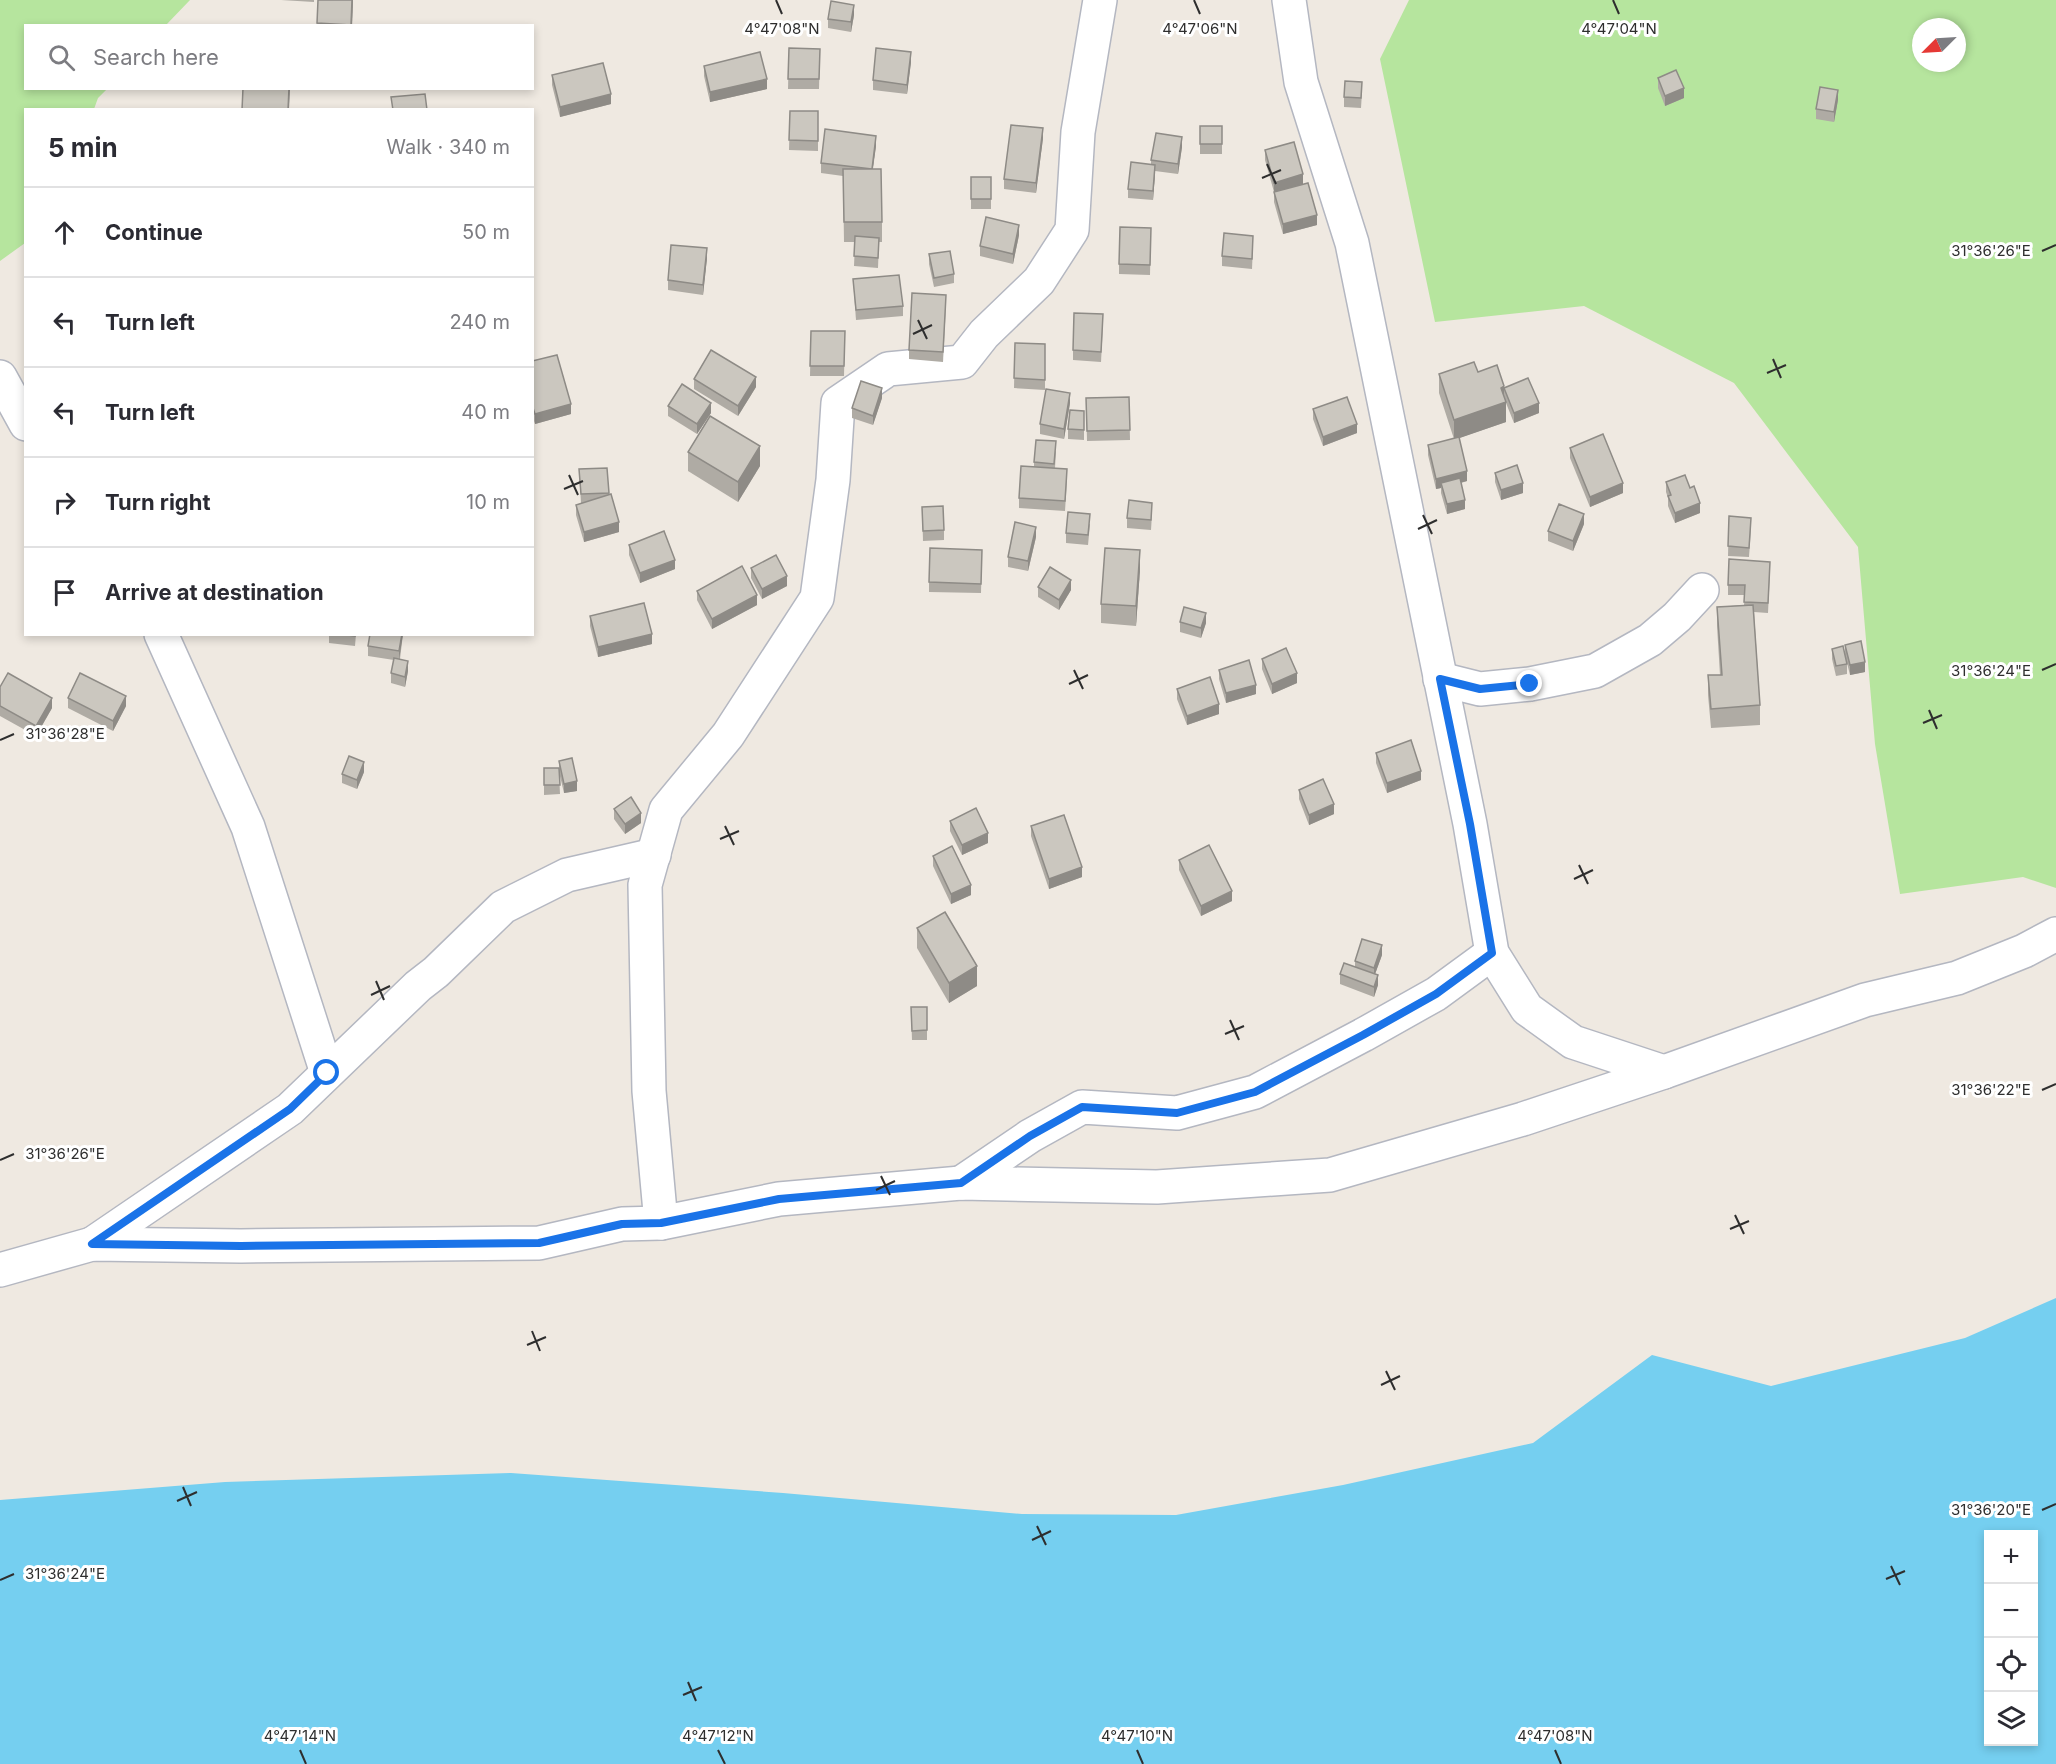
<!DOCTYPE html>
<meta charset="utf-8">
<style>
:root{--surface:#fff;--page:#f7f7f7;--text:#2b2b33;--muted:#7c7c81;--line:#e1e1e2}
body{margin:0;font-family:Inter,sans-serif;background:var(--page);color:var(--text)}
.controls{position:absolute;right:18px;bottom:18px;display:grid;overflow:hidden;border-radius:0px;box-shadow:0 3px 9px #0003}
.controls button{width:54px;height:54px;display:grid;place-items:center;padding:0;border:0;border-bottom:2px solid var(--line);background:var(--surface);color:var(--text);font:30px sans-serif}
.compass{position:absolute;left:1912px;top:18px;width:54px;height:54px;border-radius:50%;background:var(--surface);box-shadow:0 3px 9px #0003;rotate:246deg}
.stop{position:absolute;width:18px;height:18px;margin:-14px;border:4px solid #1a73e8;border-radius:50%;background:#fff}
.stop.end{background:#1a73e8;border-color:#fff;box-shadow:0 2px 6px #0008}
.list{margin:0;padding:0;list-style:none}
h2{display:flex;justify-content:space-between;align-items:center;height:78px;margin:0;padding:0 24px;font-size:26px}
h2 small{font-size:20px;font-weight:400;color:var(--muted)}
.list li{display:grid;grid-template-columns:39px 1fr auto;gap:18px;align-items:center;box-sizing:border-box;height:90px;padding:0 24px;border-top:2px solid var(--line)}
.list b{display:block;font-size:22px;white-space:nowrap}
.list em{font-size:20px;font-style:normal;color:var(--muted)}
.icon{flex:none;width:33px;height:33px;fill:none;stroke:currentColor;stroke-width:2;stroke-linecap:round;stroke-linejoin:round}
.map{position:relative;flex:none;width:2056px;height:1764px;overflow:hidden}
.search{position:absolute;background:var(--surface);box-shadow:0 3px 9px #0003;left:24px;top:24px;width:510px;height:66px;display:flex;align-items:center;gap:15px;box-sizing:border-box;padding:0 21px;border-radius:0px;color:var(--muted);font-size:22px}
.panel{position:absolute;background:var(--surface);box-shadow:0 3px 9px #0003;left:24px;top:108px;width:510px;height:528px;border-radius:0px}
.map>svg:first-child{display:block}
</style>
<div class="map">
<svg width="2056" height="1764" viewBox="0 0 2056 1764">
<rect width="100%" height="100%" fill="#efe9e1"/>
<g fill="#b6e59e" fill-rule="evenodd">
<path d="M0 0H190L166 25 26 26V88L107 89 98 98 94 109 26 110 25 243 0 261Z"/>
<path d="M1409 0H2056V888L2023 877 1900 894 1875 744 1858 547 1734 383 1584 306 1435 322 1380 59ZM1921 27H1957V63H1921Z"/>
</g>
<path fill="#75cff0" fill-rule="evenodd" d="M2056 1298V1764H0V1500L225 1482 511 1473 783 1493 1022 1514 1176 1515 1343 1485 1533 1443 1652 1355 1771 1386 1965 1338ZM1988 1534H2034V1742H1988Z"/>
<g fill="none" stroke-linecap="round" stroke-linejoin="round">
<g stroke="#b4b7c1" stroke-width="36">
<g id="minor">
<path d="M1289 0 1301 82 1352 243 1470 824 1492 953 1527 1009 1573 1042 1664 1072"/>
<path d="M0 377 26 424"/>
<path d="M161 634 248 827 327 1073"/>
<path d="M1440 679 1480 689 1530 684 1595 671 1650 640 1677 617 1702 590"/>
<path d="M961 1183 1030 1136 1082 1107 1177 1113 1255 1092 1363 1035 1436 994 1492 953"/>
<path d="M661 1223 649 1091 645 885 666 810 728 735 817 598 833 480 838 403 888 369 962 362 984 334 1039 281 1072 230 1078 132 1100 0"/>
<path d="M92 1244 290 1109 418 986 436 972 503 907 567 875 654 855"/>
<path d="M0 1270 92 1244 241 1246 539 1243 622 1224 661 1223 779 1199 961 1183 1157 1187 1330 1175 1523 1119 1664 1072 1865 1000 1957 978 2024 951 2056 934"/>
</g>
</g>
<use href="#minor" stroke="#fff" stroke-width="33"/>
</g>
<g fill="#afaba4">
<path d="M281 0H314V2Z"/>
<path d="M318 0H353L352 26H317Z"/>
<path d="M854 15 851 32 828 28V19Z"/>
<path d="M789 48 820 49 819 89H788Z"/>
<path d="M911 62 907 94 873 90V80Z"/>
<path d="M704 66 767 89 710 102 704 76Z"/>
<path d="M552 75 611 104 560 117 552 85Z"/>
<path d="M1658 78 1684 98 1665 106 1658 88Z"/>
<path d="M1362 92 1361 108 1344 107V97Z"/>
<path d="M1838 100 1834 122 1816 119V109Z"/>
<path d="M790 111H818V151L789 150Z"/>
<rect x="1200" y="126" width="22" height="28"/>
<path d="M1043 138 1036 193 1004 189V179Z"/>
<path d="M876 146 873 169 882 222V242H879L878 268 854 266 855 242H844L843 176 821 173V163Z"/>
<path d="M1182 147 1178 174 1155 171 1153 200 1128 198V189L1151 164V160Z"/>
<path d="M1265 150 1303 184 1279 191 1317 225 1283 234 1274 202V192L1265 160Z"/>
<rect x="971" y="177" width="20" height="32"/>
<path d="M1151 228 1150 275 1119 274V264Z"/>
<path d="M1019 235 1013 264 980 256V246Z"/>
<path d="M1253 246 1252 269 1222 266V256Z"/>
<path d="M929 254 954 274V283L934 287 929 264Z"/>
<path d="M707 258 703 295 668 290V280Z"/>
<path d="M853 279 903 306V316L856 320Z"/>
<path d="M946 305 943 362 909 359V350Z"/>
<path d="M1103 324 1101 362 1073 360V350Z"/>
<path d="M811 331H845L844 376H810Z"/>
<path d="M1015 343 1045 344V390L1014 388Z"/>
<path d="M532 361 571 414 535 424 532 415Z"/>
<path d="M1478 372 1504 388 1539 413 1514 423 1506 403V422L1459 438 1467 481 1461 483 1465 509 1447 514 1441 493V488L1436 489 1428 455V445L1454 439 1439 393V374Z"/>
<path d="M694 379 756 387 738 416 694 389Z"/>
<path d="M1129 397 1130 440 1087 441 1086 398Z"/>
<path d="M882 398 873 425 852 418V408Z"/>
<path d="M1070 403 1064 439 1040 434V424Z"/>
<path d="M668 406 711 413 697 434 668 416Z"/>
<path d="M1313 409 1357 433 1323 446 1313 419Z"/>
<path d="M1084 411V440L1068 439V429Z"/>
<path d="M1570 448 1623 493 1590 507 1570 458Z"/>
<path d="M1056 451 1055 468 1067 479 1065 511 1019 508V498L1034 467V462Z"/>
<path d="M688 452 760 466 738 502 688 471Z"/>
<path d="M607 468 609 495 619 532 584 542 576 515V505L581 503 579 469Z"/>
<path d="M1495 473 1523 493 1501 500 1495 482Z"/>
<path d="M1666 482 1700 513 1675 523 1668 506V498L1666 492Z"/>
<path d="M922 507 944 530V540L923 541Z"/>
<path d="M1152 513 1151 530 1127 528V518Z"/>
<path d="M1729 516 1751 528 1749 557 1728 556Z"/>
<path d="M1090 524 1088 545 1066 543V533Z"/>
<path d="M1584 524 1573 551 1548 541V531Z"/>
<path d="M1036 537 1028 571 1008 567V557Z"/>
<path d="M629 545 675 569 640 583 629 555Z"/>
<path d="M982 550 981 593 929 592V582Z"/>
<path d="M751 568 787 586 762 599 751 578Z"/>
<path d="M1140 570 1136 626 1101 623V604Z"/>
<path d="M1770 571 1768 613 1754 612 1760 705V725L1711 728 1708 695V675H1720L1717 626V607L1744 605 1745 595H1728V585Z"/>
<path d="M1038 587 1071 590 1059 610 1038 597Z"/>
<path d="M697 591 757 605 712 629 697 600Z"/>
<path d="M590 616 652 644 598 657 590 626Z"/>
<path d="M1180 622 1206 623 1201 638 1180 632Z"/>
<path d="M329 634H356L355 646 329 643Z"/>
<path d="M403 634 400 659 408 671 405 687 391 683V673L394 660 368 656V646Z"/>
<path d="M1845 645 1865 672 1850 675 1845 655Z"/>
<path d="M1832 649 1847 664V674L1836 676 1832 659Z"/>
<path d="M1262 659 1297 683 1272 694 1262 669Z"/>
<path d="M1219 670 1256 694 1226 703 1219 679Z"/>
<path d="M0 687 52 708 36 736 0 716Z"/>
<path d="M1177 689 1219 714 1187 725 1177 699Z"/>
<path d="M68 698 126 706 113 731 68 708Z"/>
<path d="M1376 753 1421 780 1387 793 1376 763Z"/>
<path d="M559 761 577 791 564 793 559 772 560 794 544 795V768H559Z"/>
<path d="M364 772 357 789 342 783V774Z"/>
<path d="M1299 790 1334 814 1309 825 1299 799Z"/>
<path d="M614 809 641 823 625 834 614 819Z"/>
<path d="M950 821 988 843 962 855 950 831Z"/>
<path d="M1031 826 1082 877 1049 889 1031 836Z"/>
<path d="M933 856 971 895 951 904 933 866Z"/>
<path d="M1179 860 1232 901 1201 916 1179 870Z"/>
<path d="M917 928 977 986 949 1003 917 948Z"/>
<path d="M1382 955 1375 974 1378 985 1374 997 1340 984V974L1355 967V961Z"/>
<path d="M911 1007H927V1040H912Z"/>
</g>
<g fill="#8e8b86">
<path d="M352 0H353L352 26H351Z"/>
<path d="M854 5V15L851 32V22Z"/>
<path d="M911 52V62L907 94V85Z"/>
<path d="M767 79V89L710 102V92Z"/>
<path d="M289 88H290L289 110H288Z"/>
<path d="M1684 88V98L1665 106V96Z"/>
<path d="M1838 90V100L1834 122V112Z"/>
<path d="M611 94V104L560 117V107Z"/>
<path d="M1043 128V138L1036 193V183Z"/>
<path d="M876 136V146L871 180V170Z"/>
<path d="M1182 137V147L1178 174V164Z"/>
<path d="M1155 165V174L1153 200V191Z"/>
<path d="M1303 174V184L1274 192V183Z"/>
<path d="M1317 215V225L1283 234V224Z"/>
<path d="M1019 225V235L1013 264V254Z"/>
<path d="M707 248V258L703 295V285Z"/>
<path d="M756 377V387L738 416V406Z"/>
<path d="M1504 386V403L1506 402V422L1454 440V420Z"/>
<path d="M882 388V398L873 425V416Z"/>
<path d="M1070 393V403L1064 439V429Z"/>
<path d="M711 403V413L697 434V424Z"/>
<path d="M1539 403V413L1514 423V413Z"/>
<path d="M571 404V414L535 424V414Z"/>
<path d="M1357 424V433L1323 446V437Z"/>
<path d="M760 446V466L738 502V482Z"/>
<path d="M1467 471V481L1443 487 1441 483V488L1436 489V479Z"/>
<path d="M1523 483V493L1501 500V490Z"/>
<path d="M1623 483V493L1590 507V497Z"/>
<path d="M1465 500V509L1447 514V504Z"/>
<path d="M1700 503V513L1675 523V513Z"/>
<path d="M1584 514V524L1573 551V541Z"/>
<path d="M619 522V532L584 542V532Z"/>
<path d="M1036 527V537L1028 571V561Z"/>
<path d="M1140 550V570L1136 626V606Z"/>
<path d="M675 560V569L640 583V573Z"/>
<path d="M787 576V586L762 599V589Z"/>
<path d="M1071 580V590L1059 610V600Z"/>
<path d="M757 595V605L712 629V619Z"/>
<path d="M1206 613V623L1201 638V628Z"/>
<path d="M402 634H403L399 660V651Z"/>
<path d="M652 634V644L598 657V647Z"/>
<path d="M408 661V671L405 687V677Z"/>
<path d="M1865 662V672L1850 675V665Z"/>
<path d="M1297 673V683L1272 694V684Z"/>
<path d="M1256 685V694L1226 703V693Z"/>
<path d="M126 696V706L113 731V721Z"/>
<path d="M52 698V708L36 736V726Z"/>
<path d="M1219 704V714L1187 725V716Z"/>
<path d="M364 762V772L357 789V780Z"/>
<path d="M1421 771V780L1387 793V783Z"/>
<path d="M577 781V791L564 793V784Z"/>
<path d="M1334 804V814L1309 825V815Z"/>
<path d="M641 813V823L625 834V824Z"/>
<path d="M988 833V843L962 855V845Z"/>
<path d="M1082 867V877L1049 889V879Z"/>
<path d="M971 885V895L951 904V894Z"/>
<path d="M1232 891V901L1201 916V906Z"/>
<path d="M1382 945V955L1374 977V968Z"/>
<path d="M977 966V986L949 1003V983Z"/>
<path d="M1378 975V985L1374 997V987Z"/>
</g>
<g fill="#cbc7bf" stroke="#8e8b86" stroke-width="1.5">
<path d="M318 0H352L351 25 317 23Z"/>
<path d="M831 1 854 5 851 22 828 19Z"/>
<path d="M789 48 820 49 819 79H788Z"/>
<path d="M876 48 911 52 907 85 873 80Z"/>
<path d="M760 52 767 79 710 92 704 66Z"/>
<path d="M603 63 611 94 560 107 552 75Z"/>
<path d="M1676 70 1684 88 1665 96 1658 78Z"/>
<path d="M1345 81 1362 82 1361 98 1344 97Z"/>
<path d="M1820 87 1838 90 1834 112 1816 109Z"/>
<path d="M243 88H289L288 110H242Z"/>
<path d="M425 94 427 110H393L391 97Z"/>
<path d="M790 111H818V141L789 140Z"/>
<path d="M1011 125 1043 128 1036 183 1004 179Z"/>
<rect x="1200" y="126" width="22" height="18"/>
<path d="M825 129 876 136 872 169 821 163Z"/>
<path d="M1156 133 1182 137 1178 164 1151 160Z"/>
<path d="M1294 142 1303 174 1274 183 1265 150Z"/>
<path d="M1131 162 1155 165 1153 191 1128 189Z"/>
<path d="M843 169H881L882 222H844Z"/>
<rect x="971" y="177" width="20" height="22"/>
<path d="M1308 183 1317 215 1283 224 1274 192Z"/>
<path d="M986 217 1019 225 1013 254 980 246Z"/>
<path d="M1120 227 1151 228 1150 265 1119 264Z"/>
<path d="M1224 233 1253 236 1252 259 1222 256Z"/>
<path d="M855 236 879 238 878 258 854 256Z"/>
<path d="M671 245 707 248 703 285 668 280Z"/>
<path d="M950 251 954 274 934 278 929 254Z"/>
<path d="M899 275 903 306 856 310 853 279Z"/>
<path d="M912 293 946 295 943 352 909 350Z"/>
<path d="M1074 313 1103 314 1101 352 1073 350Z"/>
<path d="M811 331H845L844 366H810Z"/>
<path d="M1015 343 1045 344V380L1014 378Z"/>
<path d="M711 350 756 377 738 406 694 379Z"/>
<path d="M557 355 571 404 535 414 532 405V361Z"/>
<path d="M1474 362 1478 372 1497 365 1504 386 1501 388 1506 402 1454 420 1439 374Z"/>
<path d="M1528 378 1539 403 1514 413 1504 388Z"/>
<path d="M861 381 882 388 873 416 852 408Z"/>
<path d="M682 384 711 403 697 424 668 406Z"/>
<path d="M1046 389 1070 393 1064 429 1040 424Z"/>
<path d="M1129 397 1130 430 1087 431 1086 398Z"/>
<path d="M1347 397 1357 424 1323 437 1313 409Z"/>
<path d="M1070 410 1084 411V430L1068 429Z"/>
<path d="M710 416 760 446 738 482 688 452Z"/>
<path d="M1603 434 1623 483 1590 497 1570 448Z"/>
<path d="M1459 437 1467 471 1436 479 1428 445Z"/>
<path d="M1036 440 1056 441 1054 464 1034 462Z"/>
<path d="M1517 465 1523 483 1501 490 1495 473Z"/>
<path d="M1021 466 1067 469 1065 501 1019 498Z"/>
<path d="M607 468 609 493 581 494 579 469Z"/>
<path d="M1685 475 1690 488 1694 486 1700 503 1675 513 1668 496 1671 495 1666 482Z"/>
<path d="M1460 478 1465 500 1447 504 1441 483Z"/>
<path d="M611 494 619 522 584 532 576 505Z"/>
<path d="M1129 500 1152 503 1151 520 1127 518Z"/>
<path d="M1559 504 1584 514 1573 541 1548 531Z"/>
<path d="M943 506 944 530 923 531 922 507Z"/>
<path d="M1068 512 1090 514 1088 535 1066 533Z"/>
<path d="M1729 516 1751 518 1749 548 1728 546Z"/>
<path d="M1015 522 1036 527 1028 561 1008 557Z"/>
<path d="M664 531 675 560 640 573 629 545Z"/>
<path d="M930 548 982 550 981 584 929 582Z"/>
<path d="M1105 548 1140 550 1136 606 1101 604Z"/>
<path d="M776 555 787 576 762 589 751 568Z"/>
<path d="M1729 559 1770 562 1768 603 1744 602 1745 585H1728Z"/>
<path d="M742 566 757 595 712 619 697 591Z"/>
<path d="M1050 567 1071 580 1059 600 1038 587Z"/>
<path d="M644 603 652 634 598 647 590 616Z"/>
<path d="M1753 605 1760 705 1711 709 1708 675H1722L1717 607Z"/>
<path d="M1184 607 1206 613 1201 628 1180 622Z"/>
<path d="M339 634H355V636Z"/>
<path d="M370 634H402L399 651 368 646Z"/>
<path d="M1861 641 1865 662 1850 665 1845 645Z"/>
<path d="M1843 646 1847 664 1836 666 1832 649Z"/>
<path d="M1286 648 1297 673 1272 684 1262 659Z"/>
<path d="M394 658 408 661 405 677 391 673Z"/>
<path d="M1249 660 1256 685 1226 693 1219 670Z"/>
<path d="M8 673 52 698 36 726 0 706V687Z"/>
<path d="M80 673 126 696 113 721 68 698Z"/>
<path d="M1210 677 1219 704 1187 716 1177 689Z"/>
<path d="M1411 740 1421 771 1387 783 1376 753Z"/>
<path d="M349 756 364 762 357 780 342 774Z"/>
<path d="M572 758 577 781 564 784 559 761Z"/>
<path d="M544 768H559L560 785H544Z"/>
<path d="M1323 779 1334 804 1309 815 1299 790Z"/>
<path d="M631 797 641 813 625 824 614 809Z"/>
<path d="M976 808 988 833 962 845 950 821Z"/>
<path d="M1064 815 1082 867 1049 879 1031 826Z"/>
<path d="M1209 845 1232 891 1201 906 1179 860Z"/>
<path d="M952 846 971 885 951 894 933 856Z"/>
<path d="M945 912 977 966 949 983 917 928Z"/>
<path d="M1362 939 1382 945 1374 968 1355 961Z"/>
<path d="M1344 963 1378 975 1374 987 1340 974Z"/>
<path d="M911 1007H927V1030L912 1031Z"/>
</g>
<g fill="none" stroke-linecap="round" stroke-linejoin="round">
<path stroke="#1a73e8" stroke-width="8" d="M327 1073 290 1109 92 1244 241 1246 539 1243 622 1224 661 1223 779 1199 961 1183 1030 1136 1082 1107 1177 1113 1255 1092 1363 1035 1436 994 1492 953 1470 824 1440 679 1480 689 1530 684"/>
</g>
<path fill="none" stroke="#2e2e2e" stroke-width="2" d="M776 0 782 14M1194 0 1200 14M1613 0 1619 14M1267 164 1276 184M1262 178 1281 170M2042 251 2056 245M918 320 927 339M913 334 932 325M1773 359 1781 378M1767 373 1786 365M569 475 578 495M564 489 583 481M1423 515 1432 534M1418 529 1437 520M1074 670 1083 689M2042 670 2056 664M1069 684 1088 675M1929 710 1937 729M1923 723 1942 715M0 740 14 734M725 826 734 845M720 839 739 831M1579 865 1588 884M1574 879 1593 870M376 981 384 1000M371 995 390 986M1230 1020 1239 1040M1225 1034 1244 1026M2042 1090 2056 1084M0 1160 14 1154M881 1176 890 1195M876 1190 895 1181M1735 1215 1744 1234M1730 1229 1749 1221M532 1331 540 1351M527 1345 546 1337M1386 1371 1395 1390M1381 1385 1400 1376M183 1487 191 1506M177 1501 197 1492M2042 1510 2056 1504M1037 1526 1046 1545M1032 1540 1051 1531M1891 1566 1900 1585M1886 1579 1905 1571M0 1580 14 1574M688 1682 696 1701M683 1695 702 1687M300 1750 306 1764M718 1750 725 1764M1137 1750 1143 1764M1555 1750 1561 1764"/>
<g font-size="15" text-anchor="middle" fill="#2e2e2e" stroke="#fff" stroke-width="6" stroke-linejoin="round" paint-order="stroke">
<text x="782" y="34">4°47'08"N</text>
<text x="1200" y="34">4°47'06"N</text>
<text x="1619" y="34">4°47'04"N</text>
<text x="1991" y="256">31°36'26"E</text>
<text x="1991" y="676">31°36'24"E</text>
<text x="65" y="739">31°36'28"E</text>
<text x="1991" y="1095">31°36'22"E</text>
<text x="65" y="1159">31°36'26"E</text>
<text x="1991" y="1515">31°36'20"E</text>
<text x="65" y="1579">31°36'24"E</text>
<text x="300" y="1741">4°47'14"N</text>
<text x="718" y="1741">4°47'12"N</text>
<text x="1137" y="1741">4°47'10"N</text>
<text x="1555" y="1741">4°47'08"N</text>
</g>
</svg>
<div class="controls">
<button>+</button>
<button>−</button>
<button><svg class="icon" aria-label="locate" viewBox="0 0 24 24"><circle cx="12" cy="12" r="6"/><path d="M12 2v4M12 18v4M2 12h4M18 12h4"/></svg></button>
<button><svg class="icon" aria-label="layers" viewBox="0 0 24 24"><path d="M12 4l9 5-9 5-9-5zM3 14l9 5 9-5"/></svg></button>
</div>
<svg class="compass" viewBox="-18 -18 36 36"><path d="M0-13l5 13h-10z" fill="#e53935"/><path d="M0 13l5-13h-10z" fill="#7c7c81"/></svg>
<div class="stop" style="left:327px;top:1073px"></div>
<div class="stop end" style="left:1530px;top:684px"></div>
<div class="search"><svg class="icon" aria-label="search" viewBox="0 0 24 24"><circle cx="10" cy="10" r="6"/><path d="M15 15l6 6"/></svg>Search here</div>
<section class="panel">
<h2>5 min<small>Walk · 340 m</small></h2>
<ul class="list">
<li><svg class="icon" aria-label="ahead" viewBox="0 0 24 24"><path d="M12 20V5M6 11l6-6 6 6"/></svg><div><b>Continue</b></div><em>50 m</em></li>
<li><svg class="icon" aria-label="left" viewBox="0 0 24 24"><path d="M17 20v-9H6M10 6l-5 5 5 5"/></svg><div><b>Turn left</b></div><em>240 m</em></li>
<li><svg class="icon" aria-label="left" viewBox="0 0 24 24"><path d="M17 20v-9H6M10 6l-5 5 5 5"/></svg><div><b>Turn left</b></div><em>40 m</em></li>
<li><svg class="icon" aria-label="right" viewBox="0 0 24 24"><path d="M7 20v-9h11M14 6l5 5-5 5"/></svg><div><b>Turn right</b></div><em>10 m</em></li>
<li><svg class="icon" aria-label="arrive" viewBox="0 0 24 24"><path d="M6 21V4h12l-3 4 3 4H6"/></svg><div><b>Arrive at destination</b></div></li>
</ul>
</section>
</div>
